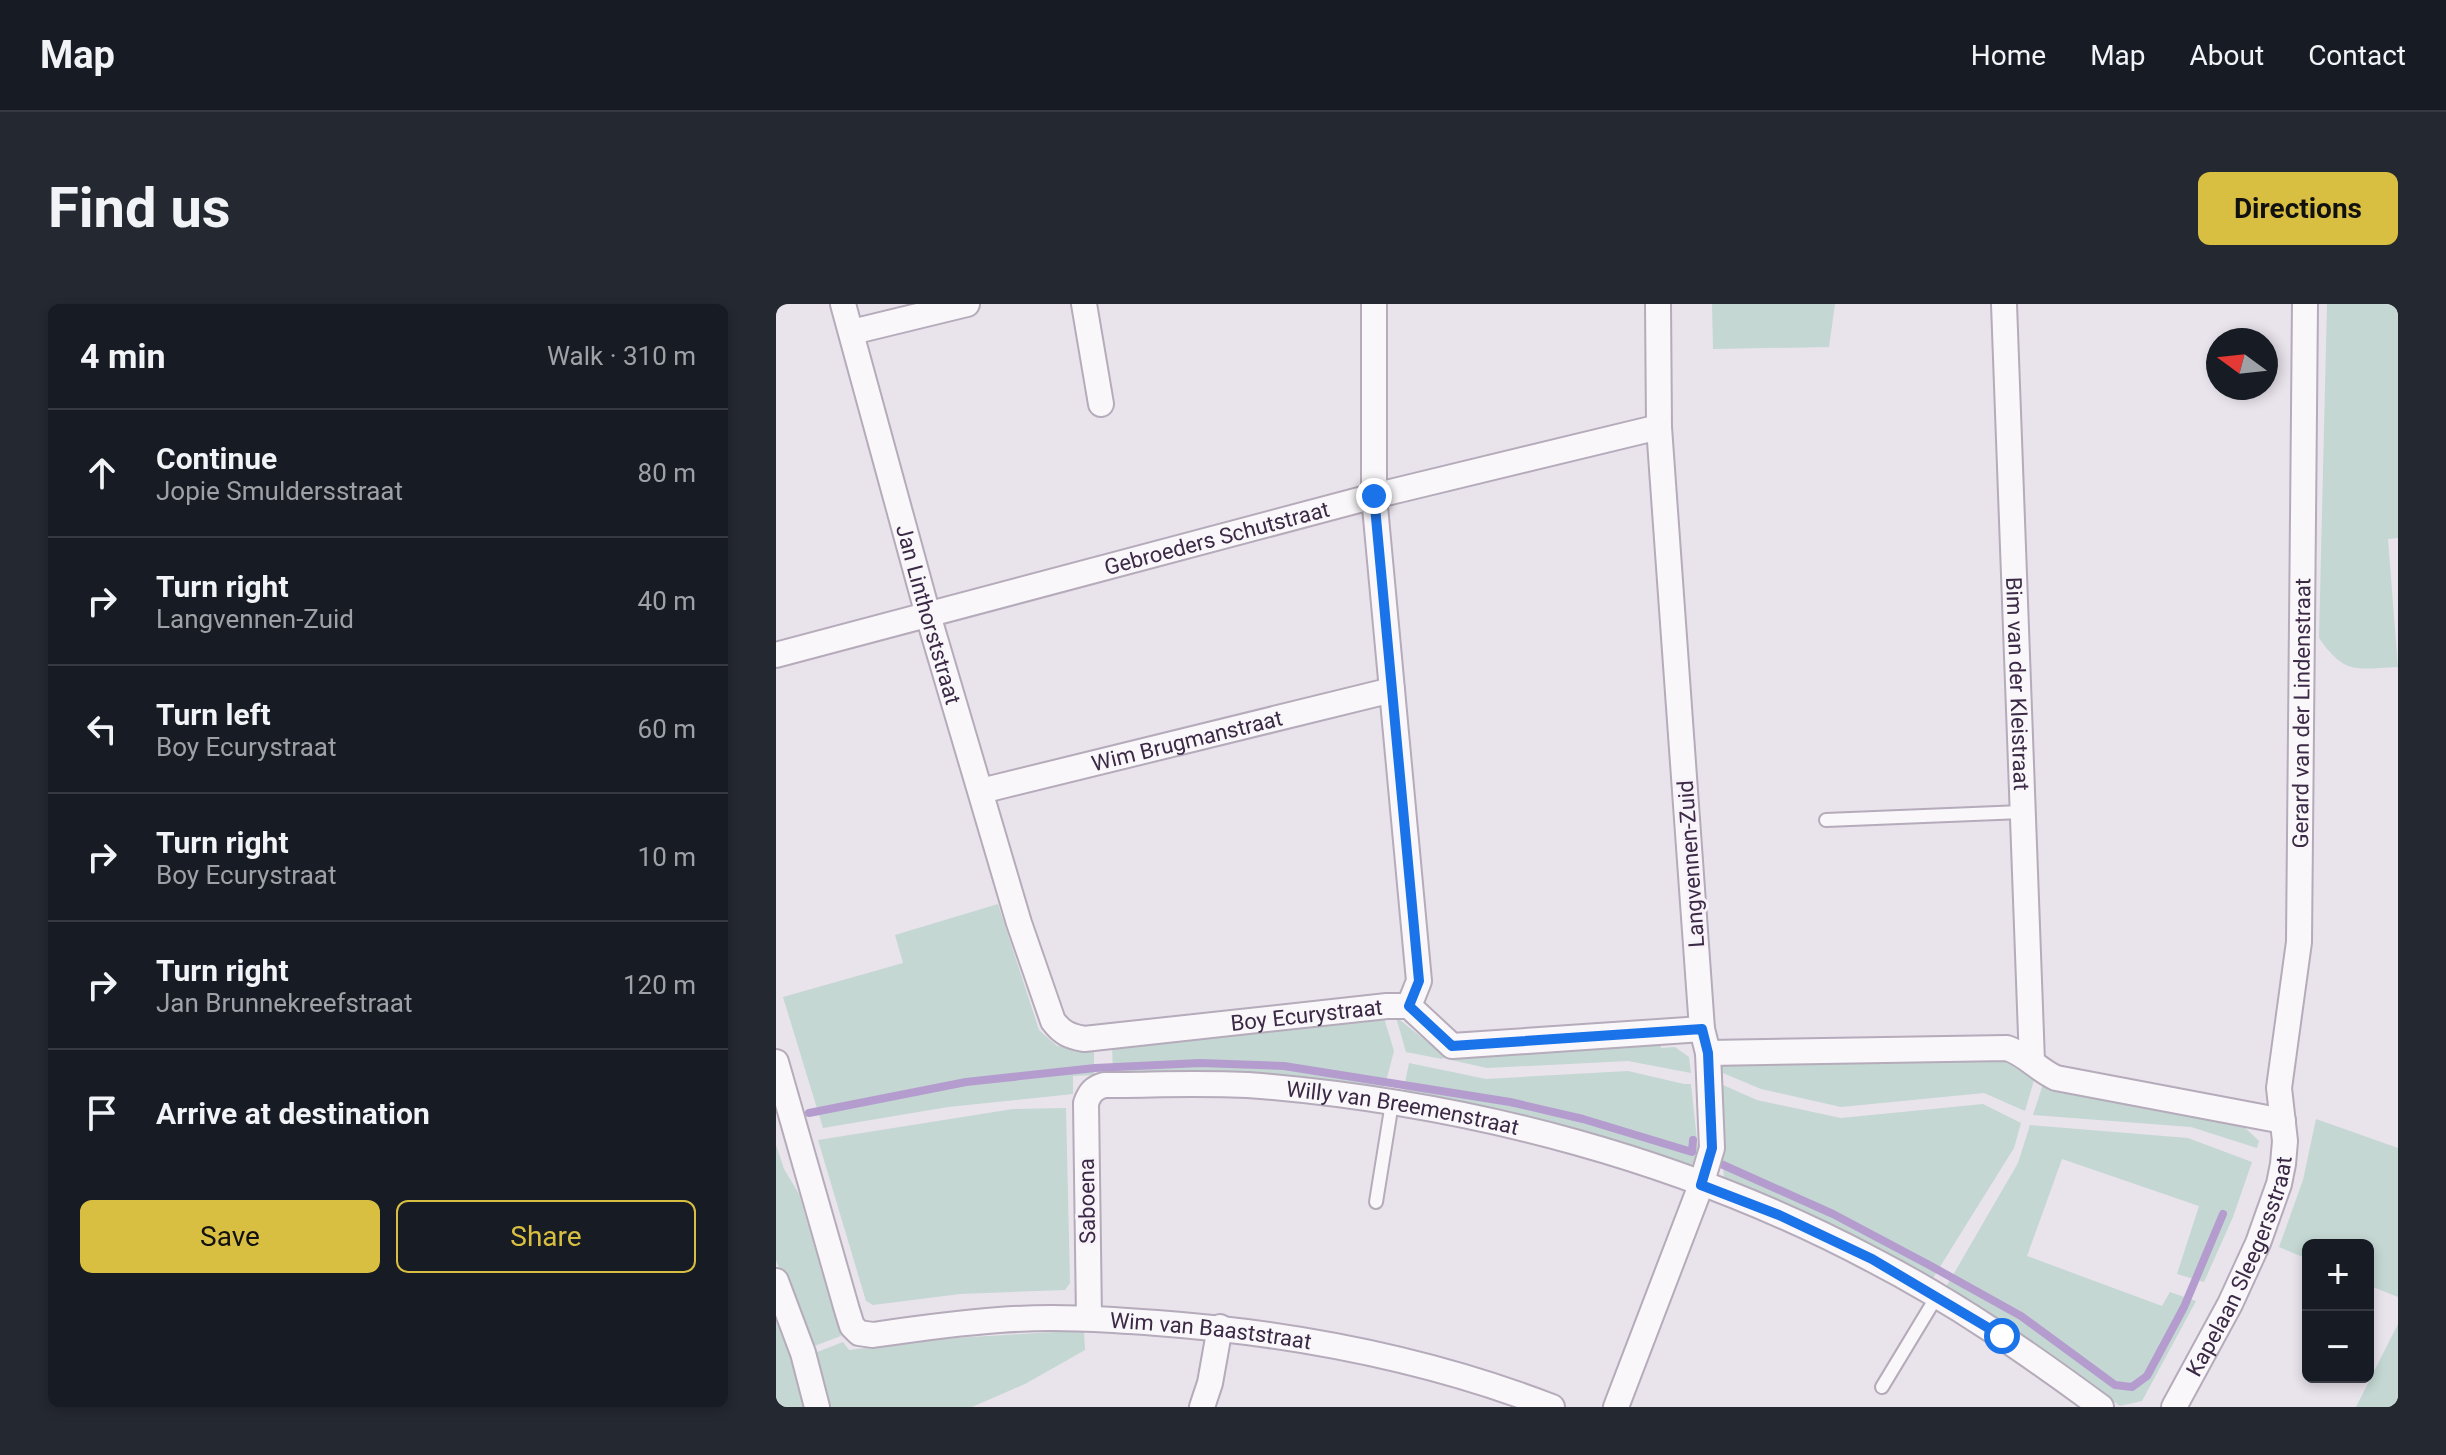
<!DOCTYPE html>
<meta charset="utf-8">
<style>
:root{--surface:#171b24;--page:#242831;--text:#f1f3f6;--muted:#9ea1a6;--line:#363941;--accent:#d9bf41}
body{margin:0;font-family:Roboto,sans-serif;background:var(--page);color:var(--text)}
.controls{position:absolute;right:24px;bottom:24px;display:grid;overflow:hidden;border-radius:12px;box-shadow:0 4px 12px #0003}
.controls button{width:72px;height:72px;display:grid;place-items:center;padding:0;border:0;border-bottom:2px solid var(--line);background:var(--surface);color:var(--text);font:40px sans-serif}
.compass{position:absolute;left:1430px;top:24px;width:72px;height:72px;border-radius:50%;background:var(--surface);box-shadow:0 4px 12px #0003;rotate:285deg}
.stop{position:absolute;width:24px;height:24px;margin:-18px;border:6px solid #1a73e8;border-radius:50%;background:#fff}
.stop.end{background:#1a73e8;border-color:#fff;box-shadow:0 2px 8px #0008}
.list{margin:0;padding:0;list-style:none}
h2{display:flex;justify-content:space-between;align-items:center;height:104px;margin:0;padding:0 32px;font-size:34px}
h2 small{font-size:26px;font-weight:400;color:var(--muted)}
.list li{display:grid;grid-template-columns:52px 1fr auto;gap:24px;align-items:center;box-sizing:border-box;height:128px;padding:0 32px;border-top:2px solid var(--line)}
.list b{display:block;font-size:30px;white-space:nowrap}
.list p{margin:0;font-size:26px;white-space:nowrap;color:var(--muted)}
.list em{font-size:26px;font-style:normal;color:var(--muted)}
.actions{display:flex;gap:16px;padding:24px 32px}
.actions a{flex:1;padding:18px 0;border:2px solid var(--accent);border-radius:12px;text-align:center;font-size:28px;color:var(--accent)}
.actions .main{background:var(--accent);color:#111}
.icon{flex:none;width:44px;height:44px;fill:none;stroke:currentColor;stroke-width:2;stroke-linecap:round;stroke-linejoin:round}
.map{position:relative;flex:none;width:1622px;height:1103px;overflow:hidden;border-radius:12px}
header{display:flex;align-items:center;gap:48px;box-sizing:border-box;height:112px;padding:0 40px;background:var(--surface);border-bottom:2px solid var(--line)}
header strong{font-size:38px}
nav{display:flex;gap:44px;margin-inline-start:auto;font-size:28px}
.intro{display:flex;align-items:center;justify-content:space-between;box-sizing:border-box;height:192px;padding:0 48px}
h1{margin:0;font-size:56px}
.button{padding:20px 36px;border-radius:12px;background:var(--accent);color:#111;font-size:28px;font-weight:700}
main{display:flex;gap:48px;padding:0 48px}
aside{flex:1;background:var(--surface);border-radius:12px;box-shadow:0 4px 12px #0003}
.map>svg:first-child{display:block}
</style>
<header>
<strong>Map</strong>
<nav><a>Home</a><a>Map</a><a>About</a><a>Contact</a></nav>
</header>
<div class="intro"><h1>Find us</h1><a class="button">Directions</a></div>
<main>
<aside>
<h2>4 min<small>Walk · 310 m</small></h2>
<ul class="list">
<li><svg class="icon" aria-label="ahead" viewBox="0 0 24 24"><path d="M12 20V5M6 11l6-6 6 6"/></svg><div><b>Continue</b><p>Jopie Smuldersstraat</p></div><em>80 m</em></li>
<li><svg class="icon" aria-label="right" viewBox="0 0 24 24"><path d="M7 20v-9h11M14 6l5 5-5 5"/></svg><div><b>Turn right</b><p>Langvennen-Zuid</p></div><em>40 m</em></li>
<li><svg class="icon" aria-label="left" viewBox="0 0 24 24"><path d="M17 20v-9H6M10 6l-5 5 5 5"/></svg><div><b>Turn left</b><p>Boy Ecurystraat</p></div><em>60 m</em></li>
<li><svg class="icon" aria-label="right" viewBox="0 0 24 24"><path d="M7 20v-9h11M14 6l5 5-5 5"/></svg><div><b>Turn right</b><p>Boy Ecurystraat</p></div><em>10 m</em></li>
<li><svg class="icon" aria-label="right" viewBox="0 0 24 24"><path d="M7 20v-9h11M14 6l5 5-5 5"/></svg><div><b>Turn right</b><p>Jan Brunnekreefstraat</p></div><em>120 m</em></li>
<li><svg class="icon" aria-label="arrive" viewBox="0 0 24 24"><path d="M6 21V4h12l-3 4 3 4H6"/></svg><div><b>Arrive at destination</b></div></li>
</ul>
<div class="actions"><a class="main">Save</a><a>Share</a></div>
</aside>
<div class="map">
<svg width="1622" height="1103" viewBox="0 0 1622 1103">
<rect width="100%" height="100%" fill="#e9e3ec"/>
<g fill="#c4d7d2">
<path d="M936 0H1059L1053 43 937 45Z"/>
<path d="M1551 0H1622V234L1612 235 1622 363C1580 365 1569 371 1543 334Z"/>
<path d="M222 600 263 726 281 742 318 741V771L297 772V790L172 803 47 824 7 693 127 659 119 631Z"/>
<path d="M620 713 669 752 666 755 630 748Z"/>
<path d="M608 714 618 747 608 785 482 771 337 769 336 740Z"/>
<path d="M885 738V744L899 743 913 753 915 769 852 757 711 764 675 756V751Z"/>
<path d="M1226 755 1258 776 1249 807 1208 789 1065 803 985 785 942 767 947 761Z"/>
<path d="M633 759 710 775 852 767 908 780H915L922 846 915 863 805 827 731 809 627 789Z"/>
<path d="M940 778 981 796 1065 814 1207 800 1245 819 1238 844 1157 974 1053 920 948 875Z"/>
<path d="M1267 780 1465 820 1483 837 1481 844 1415 823 1257 811Z"/>
<path d="M290 804 294 979 289 986 184 990 97 1001 90 997 42 836 237 805Z"/>
<path d="M1540 815 1622 844V993L1592 981V941H1532V955L1503 943 1527 876Z"/>
<path d="M1254 821 1412 834 1476 858 1457 913 1428 978 1401 970 1423 902 1286 855 1251 952 1386 1002 1394 988 1420 997 1366 1097 1344 1102 1232 1021 1170 983 1242 859Z"/>
<path d="M0 841 8 865 23 890 65 1032 33 1044 0 956Z"/>
<path d="M0 993 24 1062 28 1103H0Z"/>
<path d="M1622 1020V1103H1580Z"/>
<path d="M279 1028H308L309 1046 249 1080 196 1103H48L36 1050 67 1038 73 1046 162 1035Z"/>
</g>
<g fill="none" stroke-linecap="round" stroke-linejoin="round">
<g stroke="#b59ccf" stroke-width="8">
<path d="M33 809 190 778 319 764 424 759 508 762 734 798 807 815 916 848 917 836"/>
<path d="M936 856 1057 910 1155 962 1245 1012 1339 1081 1356 1083 1371 1072 1408 1003 1447 910"/>
</g>
<g stroke="#b5abba" stroke-width="16">
<g id="service">
<path d="M1050 516 1246 508"/>
<path d="M600 898 616 799"/>
<path d="M1106 1083 1161 992"/>
</g>
</g>
<g stroke="#b5abba" stroke-width="28">
<g id="minor">
<path id="s1" d="M67 0 152 311 243 619 277 717C286 729 293 732 308 735L611 702H633L676 742 926 725"/>
<path d="M308 0 325 100"/>
<path d="M598 0V192L643 677 633 702"/>
<path id="s2" d="M1228 0 1256 758"/>
<path d="M76 28 191 0"/>
<path id="s3" d="M0 351 598 192 883 123"/>
<path id="s4" d="M205 487 616 386"/>
<path d="M932 749 1231 744C1250 750 1262 766 1280 774L1507 817"/>
<path id="s5" d="M0 758 71 1006 76 1022 83 1029 97 1031C138 1025 181 1019 223 1016 276 1012 328 1015 381 1019 516 1029 649 1054 776 1103"/>
<path d="M0 977 27 1049 41 1103"/>
<path id="s6" d="M313 1014 310 799C314 788 318 784 328 781 380 781 433 778 485 782 697 800 909 856 1097 956 1178 998 1252 1049 1325 1103"/>
<path d="M426 1103 434 1079 444 1023"/>
<path d="M840 1103 925 881 936 844 932 749 926 725 883 123 882 0"/>
<path id="s7" d="M1398 1103 1454 1000 1482 939 1503 880 1507 860 1509 837 1503 784 1523 638 1529 0"/>
</g>
</g>
<use href="#service" stroke="#f9f7fa" stroke-width="12"/>
<use href="#minor" stroke="#f9f7fa" stroke-width="24"/>
</g>
<g fill="none" stroke-linecap="round" stroke-linejoin="round">
<path stroke="#1a73e8" stroke-width="10" d="M598 192 643 677 633 702 676 742 926 725 932 749 936 844 925 881 1003 911 1096 955 1226 1032"/>
</g>
<g text-anchor="middle" dominant-baseline="central" stroke-width="6" stroke-linejoin="round" paint-order="stroke">
<g font-size="22" fill="#3b2946" stroke="#f7f3f9">
<text stroke="none"><textPath href="#s3" startOffset="456">Gebroeders Schutstraat</textPath></text>
<text stroke="none"><textPath href="#s1" startOffset="322">Jan Linthorststraat</textPath></text>
<text stroke="none"><textPath href="#s2" startOffset="380">Bim van der Kleistraat</textPath></text>
<text stroke="none"><textPath href="#s7" startOffset="720">Gerard van der Lindenstraat</textPath></text>
<text stroke="none"><textPath href="#s4" startOffset="212">Wim Brugmanstraat</textPath></text>
<text transform="translate(915 560) rotate(-94)">Langvennen-Zuid</text>
<text stroke="none"><textPath href="#s1" startOffset="1008">Boy Ecurystraat</textPath></text>
<text stroke="none"><textPath href="#s6" startOffset="542">Willy van Breemenstraat</textPath></text>
<text transform="translate(311 897) rotate(-91)">Saboena</text>
<text stroke="none"><textPath href="#s7" startOffset="156">Kapelaan Sleegersstraat</textPath></text>
<text stroke="none"><textPath href="#s5" startOffset="638">Wim van Baaststraat</textPath></text>
</g>
</g>
</svg>
<div class="controls">
<button>+</button>
<button>−</button>
</div>
<svg class="compass" viewBox="-18 -18 36 36"><path d="M0-13l5 13h-10z" fill="#e53935"/><path d="M0 13l5-13h-10z" fill="#9ea1a6"/></svg>
<div class="stop" style="left:1226px;top:1032px"></div>
<div class="stop end" style="left:598px;top:192px"></div>
</div>
</main>
